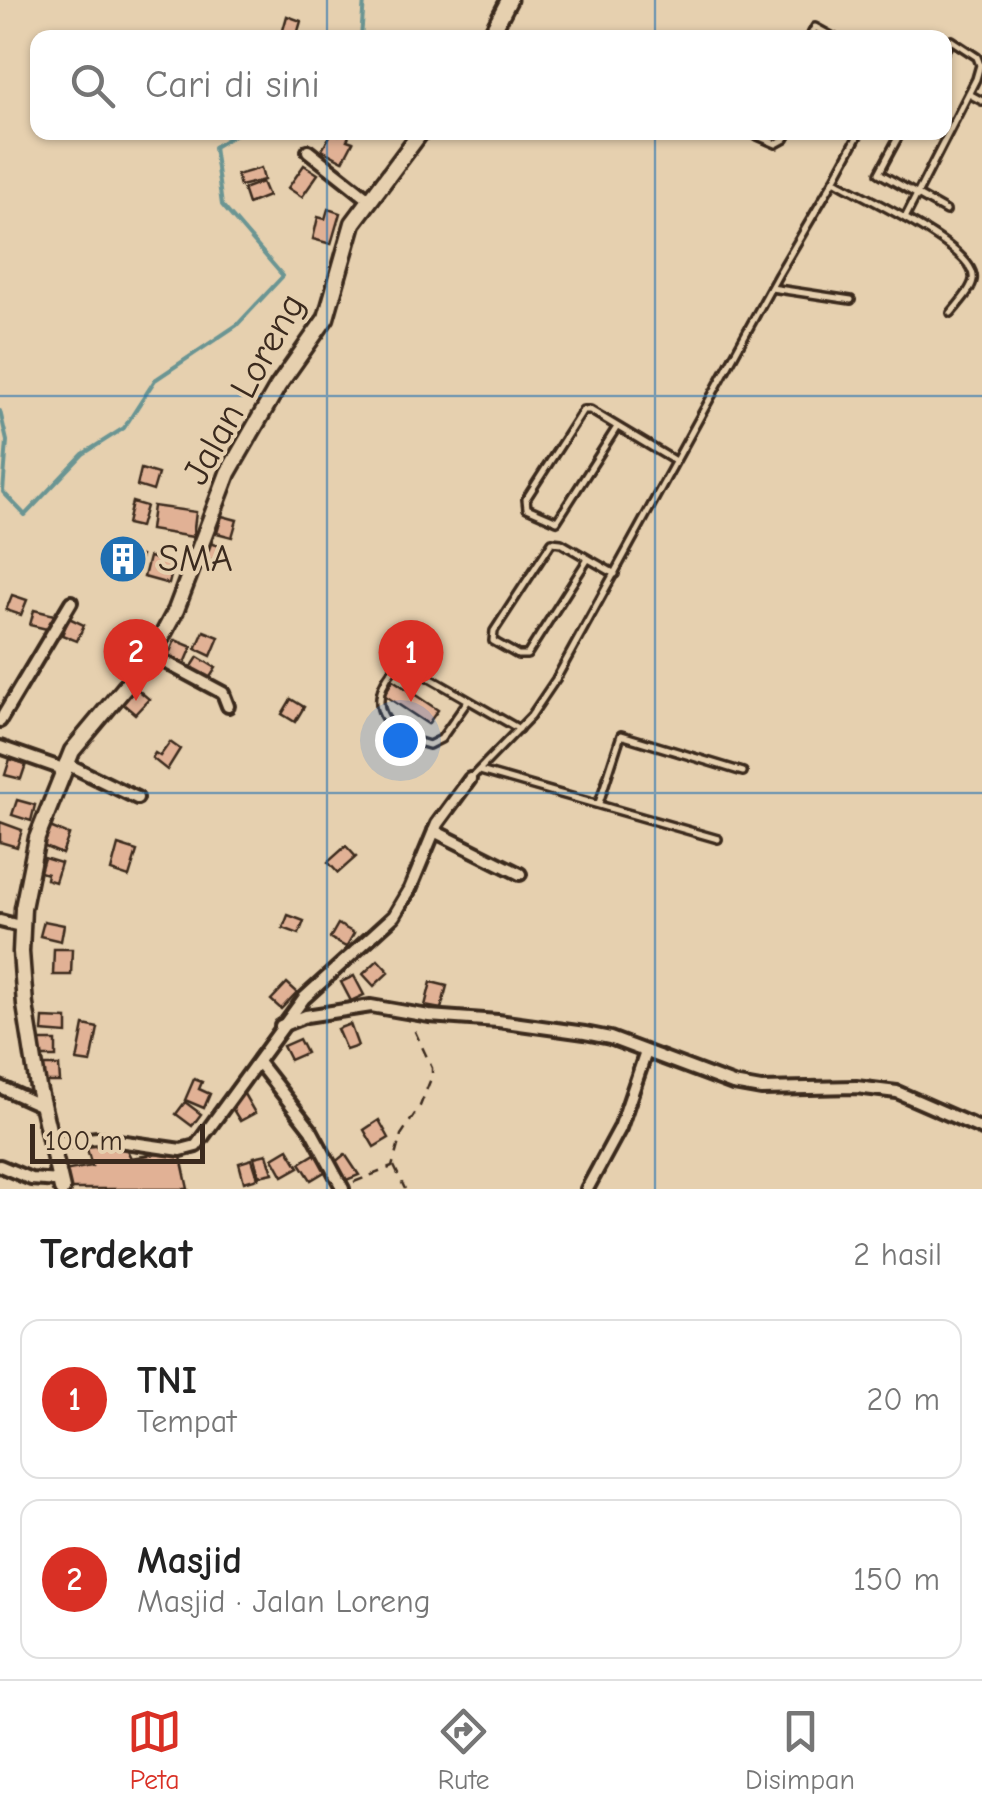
<!DOCTYPE html>
<html lang="id">
<meta charset="utf-8">
<style>
:root{--surface:#fff;--page:#f6f6f6;--text:#222;--muted:#767676;--line:#e0e0e0;--accent:#d93025}
body{margin:0;font-family:"Comic Neue",sans-serif;background:var(--page);color:var(--text)}
.scale{position:absolute;left:30px;bottom:25px;width:175px;box-sizing:border-box;padding-left:10px;border:5px solid #3b2a1e;border-top:0;font-size:28px;line-height:35px;white-space:nowrap;color:#3b2a1e;-webkit-text-stroke:8px #e6d0af;paint-order:stroke}
.you{position:absolute;left:400px;top:740px;width:35px;height:35px;margin:-25px;border:8px solid #fff;border-radius:50%;background:#1a73e8;box-shadow:0 0 0 15px #1a73e833}
.badge{display:grid;place-items:center;width:65px;height:65px;border-radius:50%;background:var(--accent);color:#fff;font-size:32px;font-weight:700}
.pin{position:absolute;translate:-50% -82px;filter:drop-shadow(0 2px 5px #0008)}
.pin::after{content:'';position:absolute;top:52px;width:35px;height:30px;background:inherit;clip-path:polygon(0 0,100% 0,50% 100%)}
.list{margin:0;padding:0;list-style:none}
h2{display:flex;justify-content:space-between;align-items:center;height:130px;margin:0;padding:0 40px;font-size:42px}
h2 small{font-size:32px;font-weight:400;color:var(--muted)}
.list li{display:grid;grid-template-columns:65px 1fr auto;gap:30px;align-items:center;box-sizing:border-box;height:160px;margin:0 20px 20px;padding:0 20px;border:2px solid var(--line);border-radius:20px}
.list b{display:block;font-size:38px;white-space:nowrap}
.list p{margin:0;font-size:32px;white-space:nowrap;color:var(--muted)}
.list em{font-size:32px;font-style:normal;color:var(--muted)}
.icon{flex:none;width:55px;height:55px;fill:none;stroke:currentColor;stroke-width:2;stroke-linecap:round;stroke-linejoin:round}
.map{position:relative;flex:none;width:982px;height:1189px;overflow:hidden}
.search{position:absolute;background:var(--surface);box-shadow:0 2px 8px #0004;left:30px;right:30px;top:30px;height:110px;display:flex;align-items:center;gap:25px;box-sizing:border-box;padding:0 35px;border-radius:20px;color:var(--muted);font-size:38px}
.sheet{height:490px;background:var(--surface)}
nav{display:flex;justify-content:space-around;align-items:center;box-sizing:border-box;height:140px;border-top:2px solid var(--line);background:var(--surface);font-size:28px;color:var(--muted)}
nav a{display:grid;justify-items:center;gap:5px}
nav .on{color:var(--accent)}
.map>svg:first-child{display:block}
</style>
<div class="map">
<svg width="982" height="1189" viewBox="0 0 982 1189">
<rect width="100%" height="100%" fill="#e6d0af"/>
<filter id="ink" filterUnits="userSpaceOnUse"><feTurbulence type="fractalNoise" baseFrequency=".01" numOctaves="2"/><feDisplacementMap in="SourceGraphic" scale="20" xChannelSelector="R" yChannelSelector="G"/><feConvolveMatrix kernelMatrix="1 2 1 2 8 2 1 2 1" color-interpolation-filters="sRGB"/></filter>
<g filter="url(#ink)">
<g fill="none" stroke-linecap="round" stroke-linejoin="round">
<g stroke="#6b9593" stroke-width="4">
<path d="M361 38 364 0"/>
<path d="M0 411 7 441 3 492 25 515 83 454 124 428 155 380 237 325 283 276 222 205 214 147 239 132"/>
</g>
</g>
<g fill="#e1b195" stroke="#3b2a1e" stroke-width="2.5">
<path d="M287 16 301 21 296 38 282 34Z"/>
<path d="M332 132 339 135 351 132 347 140 353 142 343 161 322 150Z"/>
<path d="M304 165 318 174 302 197 288 188Z"/>
<path d="M261 168 264 180 240 186 237 175Z"/>
<path d="M262 182 268 196 248 204 243 189Z"/>
<path d="M328 209 340 213 331 244 313 239 318 217 325 219Z"/>
<path d="M141 469 158 474 153 491 137 486Z"/>
<path d="M132 502 146 506 140 527 127 524Z"/>
<path d="M153 506 196 512 193 537 150 530Z"/>
<path d="M222 516 237 520 232 537 217 533Z"/>
<path d="M208 543 226 547 222 563 204 558Z"/>
<path d="M109 547 141 556 137 567 123 563 120 576 103 571Z"/>
<path d="M149 557 174 564 169 584 144 577Z"/>
<path d="M12 595 27 600 21 615 6 610Z"/>
<path d="M34 610 54 615 51 630 30 625Z"/>
<path d="M69 618 84 625 77 641 62 635Z"/>
<path d="M128 628 141 639 129 653 116 642Z"/>
<path d="M204 631 219 637 211 656 196 649Z"/>
<path d="M175 640 192 647 183 668 166 661Z"/>
<path d="M198 657 216 668 207 682 189 671Z"/>
<path d="M393 680 438 710 428 724 384 695Z"/>
<path d="M136 688 149 699 135 714 122 703Z"/>
<path d="M291 699 304 707 295 722 282 714Z"/>
<path d="M170 742 180 749 167 770 152 758 155 753 160 756Z"/>
<path d="M10 759 26 764 21 779 5 775Z"/>
<path d="M17 800 35 805 31 821 12 815Z"/>
<path d="M0 822 22 830 17 847 0 842Z"/>
<path d="M50 827 69 835 62 854 43 846Z"/>
<path d="M118 845 137 851 129 877 111 871Z"/>
<path d="M346 846 356 857 338 873 328 862Z"/>
<path d="M44 858 61 863 55 882 46 879 47 874 40 872Z"/>
<path d="M288 915 304 921 299 934 283 928Z"/>
<path d="M44 921 64 925 61 941 40 936Z"/>
<path d="M338 924 354 933 346 947 330 938Z"/>
<path d="M54 949H72L71 975H53Z"/>
<path d="M378 960 389 972 374 986 363 974Z"/>
<path d="M354 976 364 995 351 1001 341 982Z"/>
<path d="M431 982 447 986 441 1009 425 1006Z"/>
<path d="M287 983 297 992 281 1009 271 1000Z"/>
<path d="M43 1018 67 1019V1034L42 1032Z"/>
<path d="M350 1024 358 1046 346 1050 337 1029Z"/>
<path d="M84 1025 98 1028 91 1063 77 1061Z"/>
<path d="M299 1039 306 1053 290 1060 283 1046Z"/>
<rect x="36" y="1041" width="20" height="16"/>
<path d="M39 1066H59L60 1082H40Z"/>
<path d="M194 1079 202 1082 199 1089 210 1094 204 1108 185 1100Z"/>
<path d="M244 1094 255 1113 240 1121 229 1103Z"/>
<path d="M185 1102 201 1114 192 1126 176 1114Z"/>
<path d="M379 1120 389 1138 374 1147 364 1130Z"/>
<path d="M86 1145 125 1146 131 1158 156 1154 181 1157 188 1189H66L63 1171 92 1166Z"/>
<path d="M288 1149 299 1167 283 1176 273 1158Z"/>
<path d="M267 1154 273 1173 259 1176 254 1157Z"/>
<path d="M315 1154 326 1171 311 1180 300 1163Z"/>
<path d="M345 1154 359 1175 344 1181 334 1163Z"/>
<path d="M252 1159 258 1178 244 1182 239 1163Z"/>
</g>
<g fill="none" stroke-linecap="round" stroke-linejoin="round">
<g stroke="#3b2a1e" stroke-width="12">
<g id="lane">
<path d="M809 38 815 27 835 38"/>
<path d="M969 94 982 101"/>
<path d="M901 132 879 173 946 211"/>
<path d="M753 134 776 144 785 139 789 132"/>
<path d="M834 180 860 132"/>
<path d="M905 218 976 79 980 65 977 57 951 40 944 52"/>
<path d="M771 288 851 300"/>
<path d="M617 427 557 521 527 508 526 499 583 410H590L675 461"/>
<path d="M588 559 527 655H518L493 641 494 631 552 542 561 543 615 574"/>
<path d="M467 702 441 739 429 745C386 734 363 705 395 667L407 665 519 729"/>
<path d="M480 771 718 839"/>
<path d="M472 777 531 716 556 679 778 275 834 180C858 195 979 248 973 280 971 291 958 304 951 313"/>
<path d="M599 803 621 735 743 772"/>
</g>
</g>
<g stroke="#3b2a1e" stroke-width="18">
<g id="street">
<path d="M308 151 370 200"/>
<path d="M152 655 223 693 228 706"/>
<path d="M0 721 71 602"/>
<path d="M0 747 63 769"/>
<path d="M65 763 137 798"/>
<path d="M434 831 520 874"/>
<path d="M0 921 20 926"/>
<path d="M281 1026 306 1016 371 1006 429 1016 498 1021 585 1033 610 1038 733 1084 761 1089 856 1087 897 1092 982 1129"/>
<path d="M258 1062 311 1130 343 1189"/>
<path d="M0 1087 42 1106"/>
<path d="M50 1143 97 1138 181 1150 196 1146 304 998 394 916 410 889 437 824 470 779"/>
<path d="M0 1166 31 1179 59 1181"/>
<path d="M587 1189 620 1128 646 1052"/>
</g>
</g>
<g stroke="#3b2a1e" stroke-width="21">
<g id="secondary">
<path d="M489 38 509 0"/>
<path d="M62 1189 38 1087 25 1005 21 952 23 908 37 838 72 751 152 655 176 610 228 473 278 386 326 318 353 223 421 132"/>
</g>
</g>
<g stroke="#3b2a1e" stroke-width="2.5" stroke-dasharray="10 8" stroke-linecap="butt">
<path d="M394 1166 405 1189"/>
<path d="M354 1182 392 1167 401 1135 420 1106 432 1076V1068L412 1025"/>
</g>
<use href="#lane" stroke="#e6d0af" stroke-width="5"/>
<use href="#street" stroke="#e6d0af" stroke-width="10"/>
<use href="#secondary" stroke="#e6d0af" stroke-width="14"/>
</g>
</g>
<path fill="none" stroke="#1f6fb2" stroke-width="2.5" stroke-opacity="0.55" d="M327 0V38M655 0V38M327 132V1189M655 132V1189M0 396H982M0 793H982"/>
<defs>
<g id="building-disc" transform="scale(2.5)"><circle r="9.5" fill="#1f6fb2" stroke="#e6d0af"/><path d="M-4-6H4V6H1V3H-1V6H-4ZM-2.5-4.3h1.7v1.8h-1.7ZM.8-4.3h1.7v1.8H.8ZM-2.5-1h1.7V.8h-1.7ZM.8-1h1.7V.8H.8Z" fill="#fff"/></g>
</defs>
<g fill-rule="evenodd">
<use href="#building-disc" x="123" y="559"/>
</g>
<g text-anchor="middle" dominant-baseline="central" stroke-width="8" stroke-linejoin="round" paint-order="stroke">
<g font-size="38" fill="#3b2a1e" stroke="#e6d0af">
<text transform="translate(244 389) rotate(-61)">Jalan Loreng</text>
</g>
<g font-size="38" fill="#3b2a1e" stroke="#e6d0af" text-anchor="start">
<text x="158" y="559">SMA</text>
</g>
</g>
</svg>
<div class="scale">100 m</div>
<div class="you"></div>
<div class="pin badge" style="left:411px;top:702px">1</div>
<div class="pin badge" style="left:136px;top:701px">2</div>
<div class="search"><svg class="icon" aria-label="search" viewBox="0 0 24 24"><circle cx="10" cy="10" r="6"/><path d="M15 15l6 6"/></svg>Cari di sini</div>
</div>
<section class="sheet">
<h2>Terdekat<small>2 hasil</small></h2>
<ul class="list">
<li><span class="badge">1</span><div><b>TNI</b><p>Tempat</p></div><em>20 m</em></li>
<li><span class="badge">2</span><div><b>Masjid</b><p>Masjid · Jalan Loreng</p></div><em>150 m</em></li>
</ul>
</section>
<nav>
<a class="on"><svg class="icon" aria-label="map" viewBox="0 0 24 24"><path d="M3 6l6-2 6 2 6-2v14l-6 2-6-2-6 2zM9 4v14M15 6v14"/></svg>Peta</a>
<a><svg class="icon" aria-label="directions" viewBox="0 0 24 24"><path d="M12 3l9 9-9 9-9-9zM9 14v-3h6M13 9l2 2-2 2"/></svg>Rute</a>
<a><svg class="icon" aria-label="saved" viewBox="0 0 24 24"><path d="M7 4h10v16l-5-4-5 4z"/></svg>Disimpan</a>
</nav>
